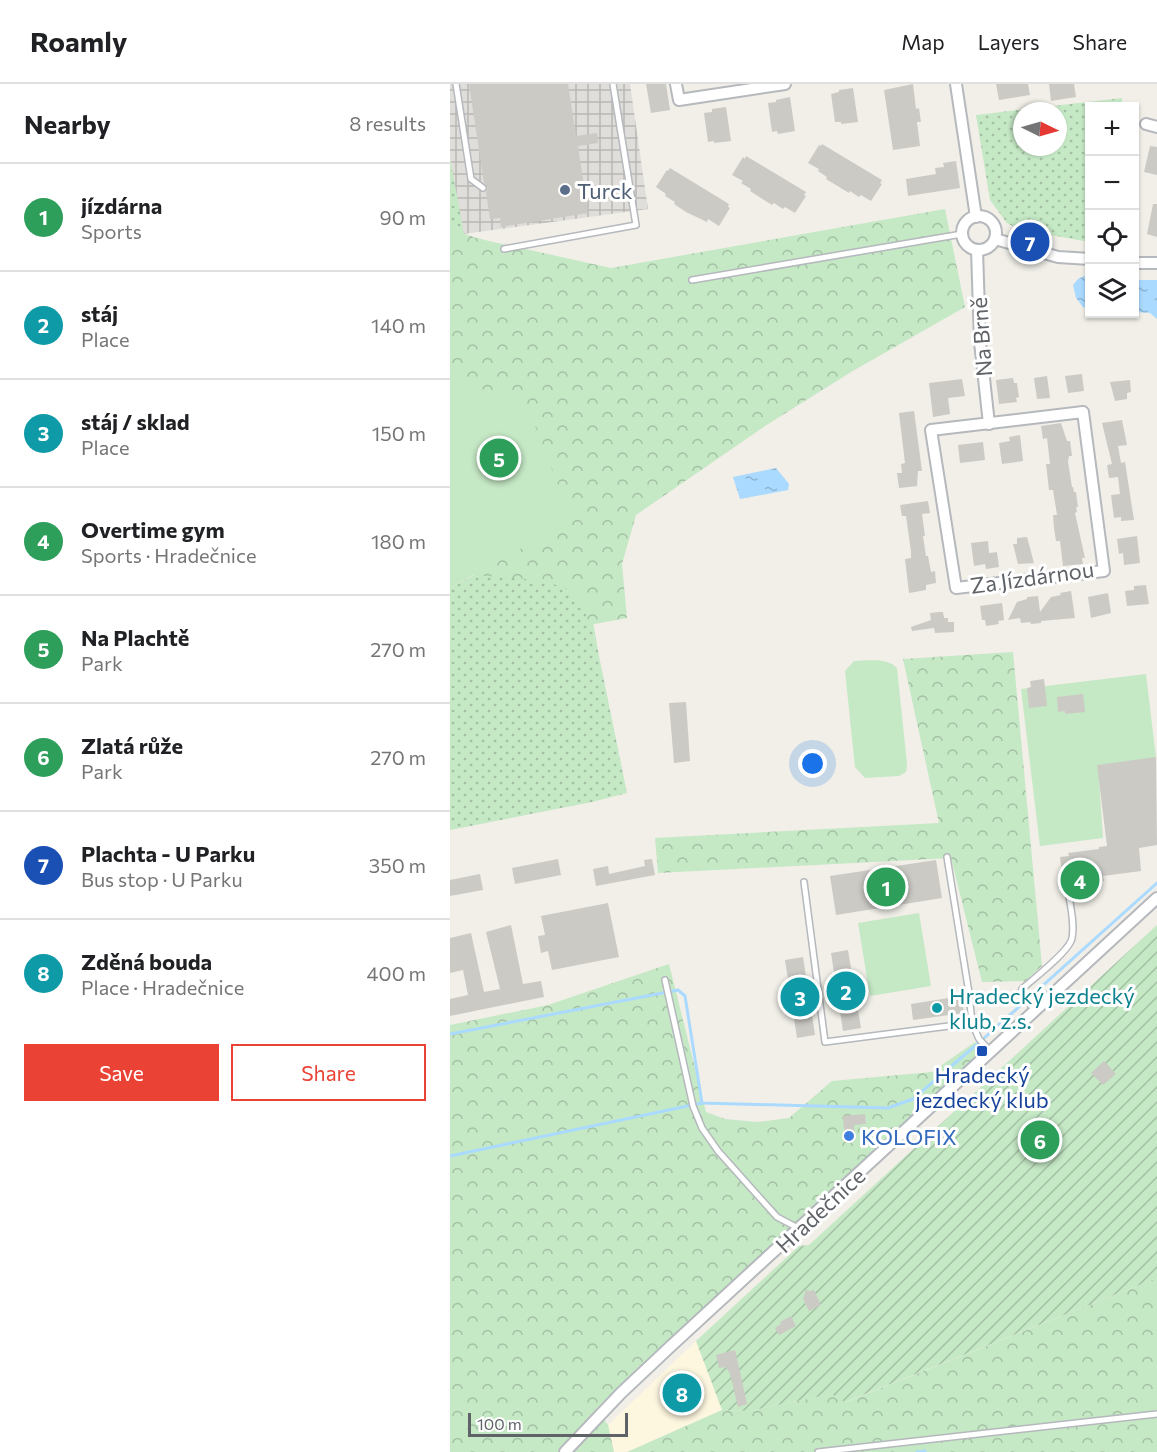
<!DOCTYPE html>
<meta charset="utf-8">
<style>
:root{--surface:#fff;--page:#f2f2f2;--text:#202124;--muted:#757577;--line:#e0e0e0;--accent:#ea4335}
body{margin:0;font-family:Commissioner,sans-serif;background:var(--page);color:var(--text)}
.controls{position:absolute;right:18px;top:18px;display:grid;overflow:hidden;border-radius:0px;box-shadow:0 2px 4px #0004}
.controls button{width:54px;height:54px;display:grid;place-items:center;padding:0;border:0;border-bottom:2px solid var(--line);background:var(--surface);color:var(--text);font:30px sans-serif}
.compass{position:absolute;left:563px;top:18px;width:54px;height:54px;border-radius:50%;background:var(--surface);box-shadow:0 2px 4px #0004;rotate:95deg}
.scale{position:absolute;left:18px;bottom:15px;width:160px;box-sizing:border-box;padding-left:6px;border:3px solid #5f6368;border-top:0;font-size:16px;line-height:21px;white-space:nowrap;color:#5f6368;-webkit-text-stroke:4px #fff;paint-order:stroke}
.you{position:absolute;left:363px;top:680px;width:21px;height:21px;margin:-15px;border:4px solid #fff;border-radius:50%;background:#1a73e8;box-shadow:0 0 0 9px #1a73e833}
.badge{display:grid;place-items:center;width:39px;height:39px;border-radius:50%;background:var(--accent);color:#fff;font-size:20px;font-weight:700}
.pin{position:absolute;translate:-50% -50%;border:3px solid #fff;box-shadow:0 2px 6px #0006}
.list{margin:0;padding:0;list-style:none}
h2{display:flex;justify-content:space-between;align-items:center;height:78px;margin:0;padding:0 24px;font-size:26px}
h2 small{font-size:20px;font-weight:400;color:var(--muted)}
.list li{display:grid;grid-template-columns:39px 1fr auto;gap:18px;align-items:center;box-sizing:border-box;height:108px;padding:0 24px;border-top:2px solid var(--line)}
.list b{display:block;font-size:22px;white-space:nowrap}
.list p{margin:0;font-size:20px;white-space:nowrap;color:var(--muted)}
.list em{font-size:20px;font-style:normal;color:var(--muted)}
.actions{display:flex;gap:12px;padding:18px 24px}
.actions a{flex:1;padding:14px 0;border:2px solid var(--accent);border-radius:0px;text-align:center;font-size:21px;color:var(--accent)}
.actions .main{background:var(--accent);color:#fff}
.icon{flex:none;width:33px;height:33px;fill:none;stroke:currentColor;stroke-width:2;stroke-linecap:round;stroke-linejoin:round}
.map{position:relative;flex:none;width:707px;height:1368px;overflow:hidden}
header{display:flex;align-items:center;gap:36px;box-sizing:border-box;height:84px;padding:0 30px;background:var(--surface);border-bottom:2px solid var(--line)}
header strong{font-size:28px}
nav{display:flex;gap:33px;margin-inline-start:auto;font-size:21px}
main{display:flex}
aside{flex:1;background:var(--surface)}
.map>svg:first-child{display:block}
</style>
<header>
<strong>Roamly</strong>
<nav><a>Map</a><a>Layers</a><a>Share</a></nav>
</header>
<main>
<aside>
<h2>Nearby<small>8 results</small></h2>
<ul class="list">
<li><span class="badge" style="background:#2e9e5b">1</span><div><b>jízdárna</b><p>Sports</p></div><em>90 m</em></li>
<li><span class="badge" style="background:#0f9aa8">2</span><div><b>stáj</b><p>Place</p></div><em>140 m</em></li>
<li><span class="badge" style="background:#0f9aa8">3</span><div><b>stáj / sklad</b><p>Place</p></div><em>150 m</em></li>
<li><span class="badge" style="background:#2e9e5b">4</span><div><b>Overtime gym</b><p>Sports · Hradečnice</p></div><em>180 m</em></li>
<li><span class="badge" style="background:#2e9e5b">5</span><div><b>Na Plachtě</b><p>Park</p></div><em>270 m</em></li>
<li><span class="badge" style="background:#2e9e5b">6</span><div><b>Zlatá růže</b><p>Park</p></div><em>270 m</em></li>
<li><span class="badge" style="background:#1a4fb4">7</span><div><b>Plachta - U Parku</b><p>Bus stop · U Parku</p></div><em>350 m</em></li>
<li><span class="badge" style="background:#0f9aa8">8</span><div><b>Zděná bouda</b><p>Place · Hradečnice</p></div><em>400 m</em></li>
</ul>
<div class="actions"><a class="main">Save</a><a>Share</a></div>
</aside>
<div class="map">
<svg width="707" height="1368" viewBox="0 0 707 1368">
<defs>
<pattern id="industrial-grid" width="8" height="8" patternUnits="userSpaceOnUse" patternTransform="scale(1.5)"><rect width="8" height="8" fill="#e0deda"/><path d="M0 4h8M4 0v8" fill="none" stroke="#b9b8b5"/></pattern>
<pattern id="grass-dots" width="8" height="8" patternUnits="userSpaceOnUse" patternTransform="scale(1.5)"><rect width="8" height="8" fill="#c5e8c5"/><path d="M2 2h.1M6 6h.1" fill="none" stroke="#a3c0a4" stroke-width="1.8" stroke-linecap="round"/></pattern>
<pattern id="forest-crowns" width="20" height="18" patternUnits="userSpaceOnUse" patternTransform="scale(1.5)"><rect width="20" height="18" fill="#c5e8c5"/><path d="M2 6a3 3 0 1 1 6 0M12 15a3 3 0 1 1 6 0" fill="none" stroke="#a3c0a4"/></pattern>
<pattern id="garden-furrows" width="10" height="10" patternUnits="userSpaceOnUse" patternTransform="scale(1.5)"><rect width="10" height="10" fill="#c5e8c5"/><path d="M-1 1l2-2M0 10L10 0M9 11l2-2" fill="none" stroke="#a3c0a4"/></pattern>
<pattern id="water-ripples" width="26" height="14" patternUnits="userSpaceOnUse" patternTransform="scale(1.5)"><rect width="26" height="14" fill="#aadaff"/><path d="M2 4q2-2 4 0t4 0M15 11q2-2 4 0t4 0" fill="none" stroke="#8eb4d2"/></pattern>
</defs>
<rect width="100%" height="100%" fill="#f1efe8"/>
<path fill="#fef7e0" d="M246 1257 272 1326 177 1368H164L158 1341Z"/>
<path fill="url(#industrial-grid)" d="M0 0H180L198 125 13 150 0 74Z"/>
<g fill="url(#grass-dots)" fill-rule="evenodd">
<path d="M672 14V22H640L639 158 568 145 557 139 540 116 526 31ZM572 27H608V63H572Z"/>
<path d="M0 74 14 150 110 178 129 458 149 572 177 709 142 718 0 746V504L105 447 0 294Z"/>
</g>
<g fill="url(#forest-crowns)">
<path d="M495 125 515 223 401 288 315 342 186 431 172 480 177 534 139 541 132 517 112 502 75 495 23 491 0 504V143L12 151 161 184Z"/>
<path d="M563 568 592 882 575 897 532 898 501 774 208 789 205 754 489 739 453 575Z"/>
<path d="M219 880 256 1028 275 1035 307 1038 339 1034 382 997 482 988 525 958 532 967 146 1325 158 1341 164 1368H0V941L98 921Z"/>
<path d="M707 1194V1368H177L272 1326 299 1327 381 1310 396 1318Z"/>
</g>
<g fill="#c5e8c5">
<path d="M0 294 77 321 122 437 0 503Z"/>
<path d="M404 577C418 577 436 573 447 584L457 680 456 688 449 692 415 694 405 683 395 587Z"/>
<path d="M696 590 706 674 648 681 653 754 590 762 571 605Z"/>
<path d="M469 829 481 902 420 912 408 839Z"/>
</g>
<path fill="url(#garden-furrows)" d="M707 841V1194L395 1318 381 1310 299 1327 272 1326 246 1257 349 1162 359 1161Z"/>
<g fill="url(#water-ripples)">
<path d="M634 192H639V225L633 223 626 214 623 201 628 195Z"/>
<path d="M684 196H707V235L700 229 685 228Z"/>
<path d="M326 384 339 400 338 406 290 415 283 393Z"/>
</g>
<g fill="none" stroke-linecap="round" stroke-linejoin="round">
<g stroke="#aadaff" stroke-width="3">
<path d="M0 950 228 906 235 912 252 1019 438 1024 463 1015 532 956 707 799"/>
<path d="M0 1072 252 1019"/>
<path d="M467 1368 475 1367"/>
</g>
</g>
<g fill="#cccac5">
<path d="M19 0H118L126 52 147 49 148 59 128 62 138 129 51 143 50 134 40 135 36 108 38 103 34 99Z"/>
<path d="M196 0H216L220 26 201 29Z"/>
<path d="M463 0 466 25 469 24 471 38H467L470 62 443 66 434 6Z"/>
<path d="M546 0H578L580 11 549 16Z"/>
<path d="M599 0H624L626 13 601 17Z"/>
<path d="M403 4 408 38 391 40V38H385L381 10 389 8V6Z"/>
<path d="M340 13 345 47 328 50 327 47 322 48 318 19 326 18V16Z"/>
<path d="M276 23 281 57 264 59V57L258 58 254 29 262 28V25Z"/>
<path d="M372 60 432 96 430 99 432 100 421 117 411 111 409 113 400 107 399 109 376 95 377 93 368 87 369 85 358 79 369 61 371 62Z"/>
<path d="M700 62 707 63V91L694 88Z"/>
<path d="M296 72 356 108 354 111 356 112 345 129 335 123 333 125 324 119 322 121 300 107 301 105 291 99 293 97 282 91 293 73 295 75Z"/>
<path d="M506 77 510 104 458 112 456 95 486 90 485 84 494 83 493 79Z"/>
<path d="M220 84 279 120 278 123 280 124 269 142 258 135 257 138 236 128 224 120 225 118 215 112 216 110 206 103 217 86 218 87Z"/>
<path d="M703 120H707V153L697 150Z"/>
<path d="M632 290 634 307 618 309 615 292Z"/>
<path d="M597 292 600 314 587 315 584 294Z"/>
<path d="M563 294 564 299H567L569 313 566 314 567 318 549 320 546 296Z"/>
<path d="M512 295 515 312 498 314 500 330 483 333 479 299Z"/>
<path d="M680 296 681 308 677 309V315L665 317 660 298Z"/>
<path d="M464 327 472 387H468L467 402 449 404 447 389H452L451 380 455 379 449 329Z"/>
<path d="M672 336 677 361 668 362 671 379 675 378 684 436 671 437V433L664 434 661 411 670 410 668 393 659 394 657 381 662 380 652 339Z"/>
<path d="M611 339 617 357H620L622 372H619L618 378 622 403H623L624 408H626L628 423H626L627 428 625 429 635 474H632L633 480 613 482 610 457H606L604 444 603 431H607L603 406H599L596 380H600L597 354 593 355 591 342Z"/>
<path d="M570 351 573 377 552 380 549 359 560 357 559 353Z"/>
<path d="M533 358 535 376 510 379 508 361Z"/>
<path d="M478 417 480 429 472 430 475 452H473L476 472H478L481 488 485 487 486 499 476 501V506L459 509 455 475 461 474V468L456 432H452L450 421Z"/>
<path d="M687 452 690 479 674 481 673 469 669 470 667 455Z"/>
<path d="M577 453 584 479 568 480 563 460H567V454Z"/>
<path d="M538 457 539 469 547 468 549 483 536 485 535 480 524 482 521 459Z"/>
<path d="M696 501 699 520 677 522 675 507 684 506V502Z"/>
<path d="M621 507 625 534 591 537V539L581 540 580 538 571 539 570 534 558 536 567 518 577 515V513L588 512 590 528 601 513 611 511 610 509Z"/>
<path d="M658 509 661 529 641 534 638 513Z"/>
<path d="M552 519 554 536 548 537 549 540 536 542 535 536H532L530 522Z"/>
<path d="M490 528H493L494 534H498V538H504V548L485 549 484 544 462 547 461 543 481 536 480 529Z"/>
<path d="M594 595 597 622 579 624 577 604 581 603 580 597Z"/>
<path d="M633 610 635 628 615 630V627L608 628 607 613Z"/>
<path d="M236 618 240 677 224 679 219 619Z"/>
<path d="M706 673 707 761 689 764 691 787 653 792 654 797 614 803 610 773 619 772 618 769 649 765V763L657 762 647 681Z"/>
<path d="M108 775 111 791 65 800 62 784Z"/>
<path d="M202 775 205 791 146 802 143 785 158 782 159 790 195 782 194 776Z"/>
<path d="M486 776 492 814 386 831 380 792Z"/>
<path d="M30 790 33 806 0 812V796Z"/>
<path d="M158 819 169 873 102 886 98 867 91 869 88 852 95 851 91 832Z"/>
<path d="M61 841 73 900 91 897 94 913 0 932V915L18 911 13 886 0 889V854L21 849 34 908 50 905 36 848Z"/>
<path d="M398 866 411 944 393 947 381 869Z"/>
<path d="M353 873 365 951 347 954 335 876Z"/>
<path d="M511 912 514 929 463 936 461 920Z"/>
<path d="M654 977 666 990 653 1001 641 989Z"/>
<path d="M415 1030 416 1040 404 1041 405 1056 395 1057 393 1032Z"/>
<path d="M356 1206 360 1207 364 1206 371 1221 359 1227 353 1215Z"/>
<path d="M341 1232 346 1242 329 1251 325 1244 331 1240 330 1238Z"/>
<path d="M285 1266 297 1320 288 1323 280 1290 276 1283 269 1284 266 1271Z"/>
<path d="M241 1295 248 1314 240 1317 243 1325 231 1330 228 1322 224 1323 216 1305Z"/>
</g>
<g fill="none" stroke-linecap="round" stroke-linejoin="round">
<g stroke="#b5b8bc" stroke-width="8">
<g id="service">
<path d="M6 0 21 95 33 104"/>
<path d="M54 165 186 141 163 0"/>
<path d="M242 196 512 150"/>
<path d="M497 773 519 909 522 939"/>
<path d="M354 798 375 958 522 939 529 955 541 968"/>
<path d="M215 896 243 1022 252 1044 268 1067 327 1133 348 1144"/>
<path d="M585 926 570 910 572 905C583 895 620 867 622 854 625 839 620 821 618 806"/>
<path d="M368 1368 707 1330"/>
</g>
</g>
<g stroke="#b5b8bc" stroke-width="14">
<g id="minor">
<path d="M226 0 229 16 335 0"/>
<path d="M506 0 526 133"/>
<path d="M696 40 707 43"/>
<circle cx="529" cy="149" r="17"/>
<path d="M545 155 608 173 640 175"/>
<path d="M527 166 530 258 539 340"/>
<path d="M684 179H707"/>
<path d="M633 328 654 487 506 504 481 346Z"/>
<path d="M115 1368 171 1309 221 1262 707 814"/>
</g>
</g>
<use href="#service" stroke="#fff" stroke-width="5"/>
<use href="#minor" stroke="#fff" stroke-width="10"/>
</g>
<circle fill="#5c6f8a" stroke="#fff" stroke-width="2" cx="115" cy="106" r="6"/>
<circle fill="#0f9aa8" stroke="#fff" stroke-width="2" cx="487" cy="924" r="6"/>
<rect fill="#1a4fb4" stroke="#fff" stroke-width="2" x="526" y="961" width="12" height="12" rx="3"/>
<circle fill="#3f7fe0" stroke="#fff" stroke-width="2" cx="399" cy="1052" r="6"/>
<g text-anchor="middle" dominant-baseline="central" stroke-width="6" stroke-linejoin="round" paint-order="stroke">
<g font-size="22" fill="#4e5e75" stroke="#fff" text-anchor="start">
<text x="127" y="106">Turck</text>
</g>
<g font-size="22" fill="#5f6368" stroke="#fff">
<text transform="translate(531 253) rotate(-94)">Na Brně</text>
<text transform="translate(582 493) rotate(-8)">Za Jízdárnou</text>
<text transform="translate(370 1126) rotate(-43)">Hradečnice</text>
</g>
<g font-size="22" fill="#0d838f" stroke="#fff" text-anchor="start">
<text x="499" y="911">Hradecký jezdecký<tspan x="499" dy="25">klub, z.s.</tspan></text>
</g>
<g font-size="22" fill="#164399" stroke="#fff">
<text x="532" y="990">Hradecký<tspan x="532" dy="25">jezdecký klub</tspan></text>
</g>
<g font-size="22" fill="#366cbe" stroke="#fff" text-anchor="start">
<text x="411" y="1052">KOLOFIX</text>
</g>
</g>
</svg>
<div class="controls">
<button>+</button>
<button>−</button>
<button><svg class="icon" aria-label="locate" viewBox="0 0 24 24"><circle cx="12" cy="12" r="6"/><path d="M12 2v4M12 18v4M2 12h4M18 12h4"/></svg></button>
<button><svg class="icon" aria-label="layers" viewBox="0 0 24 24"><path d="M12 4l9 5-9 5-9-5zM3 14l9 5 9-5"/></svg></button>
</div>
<svg class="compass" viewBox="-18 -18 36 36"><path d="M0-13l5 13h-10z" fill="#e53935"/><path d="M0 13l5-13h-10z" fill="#757577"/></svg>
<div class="scale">100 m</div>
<div class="you"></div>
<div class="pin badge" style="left:436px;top:803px;background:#2e9e5b">1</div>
<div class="pin badge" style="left:396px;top:907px;background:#0f9aa8">2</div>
<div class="pin badge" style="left:350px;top:913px;background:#0f9aa8">3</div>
<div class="pin badge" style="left:630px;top:796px;background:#2e9e5b">4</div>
<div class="pin badge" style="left:49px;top:374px;background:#2e9e5b">5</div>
<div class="pin badge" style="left:590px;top:1056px;background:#2e9e5b">6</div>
<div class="pin badge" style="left:580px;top:158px;background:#1a4fb4">7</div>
<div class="pin badge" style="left:232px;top:1309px;background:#0f9aa8">8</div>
</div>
</main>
